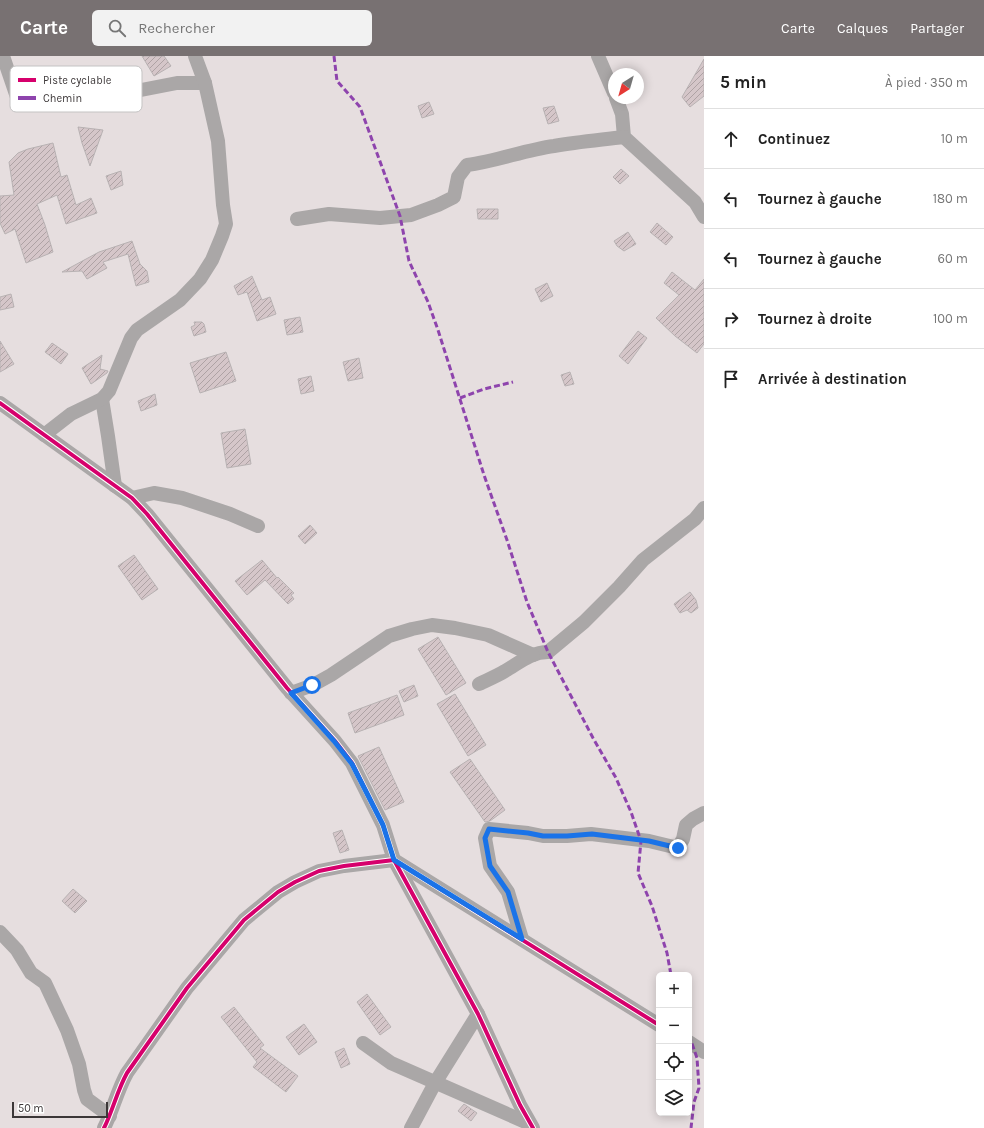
<!DOCTYPE html>
<html lang="fr">
<meta charset="utf-8">
<style>
:root{--surface:#fff;--page:#f2f2f2;--text:#222;--muted:#767676;--line:#e0e0e0;--accent:#787172}
body{margin:0;font-family:Karla,sans-serif;background:var(--page);color:var(--text)}
.controls{position:absolute;right:12px;bottom:12px;display:grid;overflow:hidden;border-radius:6px;box-shadow:0 2px 10px #0003}
.controls button{width:36px;height:36px;display:grid;place-items:center;padding:0;border:0;border-bottom:1px solid var(--line);background:var(--surface);color:var(--text);font:20px sans-serif}
.compass{position:absolute;left:608px;top:12px;width:36px;height:36px;border-radius:50%;background:var(--surface);box-shadow:0 2px 10px #0003;rotate:217deg}
.scale{position:absolute;left:12px;bottom:10px;width:96px;box-sizing:border-box;padding-left:4px;border:2px solid #3c3738;border-top:0;font-size:11px;line-height:14px;white-space:nowrap;color:#3c3738;-webkit-text-stroke:3px #fff;paint-order:stroke}
.stop{position:absolute;width:12px;height:12px;margin:-9px;border:3px solid #1a73e8;border-radius:50%;background:#fff}
.stop.end{background:#1a73e8;border-color:#fff;box-shadow:0 1px 4px #0008}
.list{margin:0;padding:0;list-style:none}
h2{display:flex;justify-content:space-between;align-items:center;height:52px;margin:0;padding:0 16px;font-size:17px}
h2 small{font-size:13px;font-weight:400;color:var(--muted)}
.list li{display:grid;grid-template-columns:26px 1fr auto;gap:12px;align-items:center;box-sizing:border-box;height:60px;padding:0 16px;border-top:1px solid var(--line)}
.list b{display:block;font-size:15px;white-space:nowrap}
.list em{font-size:13px;font-style:normal;color:var(--muted)}
.icon{flex:none;width:22px;height:22px;fill:none;stroke:currentColor;stroke-width:2;stroke-linecap:round;stroke-linejoin:round}
.map{position:relative;flex:none;width:704px;height:1072px;overflow:hidden}
header{display:flex;align-items:center;gap:24px;box-sizing:border-box;height:56px;padding:0 20px;background:var(--accent);color:#fff}
header strong{font-size:19px}
nav{display:flex;gap:22px;margin-inline-start:auto;font-size:14px}
.search{width:280px;height:36px;background:var(--page);display:flex;align-items:center;gap:10px;box-sizing:border-box;padding:0 14px;border-radius:6px;color:var(--muted);font-size:15px}
main{display:flex}
aside{flex:1;background:var(--surface)}
.map>svg:first-child{display:block}
</style>
<header>
<strong>Carte</strong>
<div class="search"><svg class="icon" aria-label="search" viewBox="0 0 24 24"><circle cx="10" cy="10" r="6"/><path d="M15 15l6 6"/></svg>Rechercher</div>
<nav><a>Carte</a><a>Calques</a><a>Partager</a></nav>
</header>
<main>
<div class="map">
<svg width="704" height="1072" viewBox="0 0 704 1072">
<defs>
<pattern id="building-hatch" width="6" height="6" patternUnits="userSpaceOnUse"><rect width="6" height="6" fill="#d5c6c9"/><path d="M-1 1l2-2M0 6l6-6M5 7l2-2" fill="none" stroke="#aea2a4"/></pattern>
</defs>
<rect width="100%" height="100%" fill="#e6dedf"/>
<g fill="url(#building-hatch)" stroke="#b8b2b3">
<path d="M142 0H164L171 10 154 20Z"/>
<path d="M704 3V40L690 51 682 41Z"/>
<path d="M429 46 434 58 422 62 418 50Z"/>
<path d="M554 50 559 65 548 68 543 52Z"/>
<path d="M78 71 103 74 90 110 82 87Z"/>
<path d="M53 87 61 121 67 119 76 149 91 142 97 157 66 168 57 139 37 148 45 169 53 196 26 207 15 173 5 178 0 167V140L14 139 9 106 18 97 28 93Z"/>
<path d="M621 113 629 120 620 128 613 121Z"/>
<path d="M121 115 123 129 111 134 106 120Z"/>
<path d="M477 153H498V163H478Z"/>
<path d="M657 167 673 181 666 189 650 176Z"/>
<path d="M628 176 636 188 624 195 617 190 614 185Z"/>
<path d="M132 185 140 208 147 215 149 226 136 230 128 198 103 206 107 212 87 223 82 215 62 216 99 196Z"/>
<path d="M672 216 695 234 704 223V288L697 297 675 280 656 262 679 239 664 227Z"/>
<path d="M252 220 262 244 270 241 276 258 257 265 247 236 238 239 234 230Z"/>
<path d="M547 227 553 240 541 246 535 233Z"/>
<path d="M11 238 14 251 0 254V241Z"/>
<path d="M300 261 303 276 287 279 284 264Z"/>
<path d="M194 266H202L204 268 206 276 194 280 191 271 195 269Z"/>
<path d="M638 275 647 282 628 308 619 300Z"/>
<path d="M0 285 14 308 0 316Z"/>
<path d="M52 287 68 298 61 308 45 296Z"/>
<path d="M226 296 236 325 200 337 190 307Z"/>
<path d="M102 299 100 313 108 315 107 317 91 328 82 312Z"/>
<path d="M359 302 363 322 348 325 343 306Z"/>
<path d="M570 316 574 328 565 330 561 319Z"/>
<path d="M311 320 314 335 301 338 298 323Z"/>
<path d="M155 338 157 349 141 355 138 345Z"/>
<path d="M245 373 251 408 227 412 221 377Z"/>
<path d="M310 469 317 477 305 488 298 480Z"/>
<path d="M134 499 158 533 142 544 118 510Z"/>
<path d="M262 504 277 522 278 521 294 537 291 539 294 543 288 548 265 524 247 539 235 525Z"/>
<path d="M690 536 696 544 698 552 691 557 687 554 680 557 674 548Z"/>
<path d="M438 581 466 627 446 639 418 593Z"/>
<path d="M414 629 418 640 404 646 399 635Z"/>
<path d="M455 638 486 689 468 700 437 648Z"/>
<path d="M397 639 404 659 355 677 348 657Z"/>
<path d="M379 691 404 746 385 754 358 700Z"/>
<path d="M470 703 505 754 490 765 485 766 450 716Z"/>
<path d="M342 774 349 794 340 797 333 777Z"/>
<path d="M73 833 87 845 75 857 62 845Z"/>
<path d="M367 938 391 971 380 979 357 946Z"/>
<path d="M234 951 264 989 260 992 298 1020 286 1036 253 1011 257 1006 221 961Z"/>
<path d="M304 968 317 986 299 999 286 981Z"/>
<path d="M344 992 350 1008 341 1012 335 996Z"/>
<path d="M464 1048 477 1057 471 1065 458 1055Z"/>
</g>
<g fill="none" stroke-linecap="round" stroke-linejoin="round">
<g stroke="#aaa7a7" stroke-width="14">
<path d="M3 0 19 47 53 46 113 34H141L177 27H205"/>
<path d="M598 0 614 37"/>
<path d="M616 42 622 58 624 81 695 146 704 161"/>
<path d="M297 163 329 158 380 162 411 159 438 149 454 141 458 121 467 109C497 105 525 94 554 90 577 86 600 84 624 81"/>
<path d="M102 343 108 380 115 430"/>
<path d="M0 347 132 442 147 458 287 632 335 685 352 707 383 769 394 804 478 958 520 1049 533 1072"/>
<path d="M44 379 71 358 102 343 109 335 131 282 137 274 180 244 200 223 212 204 222 180 226 168 223 149 218 85 205 27 195 0"/>
<path d="M132 442 154 437 182 442 230 458 258 470"/>
<path d="M479 628C487 624 497 620 505 615 519 607 531 596 548 596L584 566 619 531 643 504 695 463 704 452"/>
<path d="M291 637 313 629 331 619 389 580 412 573 432 569 455 572 488 579 533 599"/>
<path d="M0 876 17 894 31 917 45 927 67 974 79 1008 84 1034 87 1043 110 1060"/>
<path d="M522 883 508 836 490 810 485 782 489 773 528 777 543 780H567L591 778 649 785 678 792 683 783 686 769 693 763 704 757"/>
<path d="M689 986 704 996"/>
<path d="M363 987 391 1007 530 1068"/>
<path d="M104 1072C113 1054 117 1035 127 1017L187 932 244 864 278 836 295 826 319 815 344 810 394 804 659 969"/>
<path d="M411 1072 435 1027 478 958"/>
</g>
<g stroke="#8e44ad" stroke-width="3" stroke-dasharray="6 3" stroke-linecap="butt">
<path d="M334 0 337 25 360 51 400 160 409 205 428 246 438 274 484 419 507 484 527 546 548 596 593 682 616 722 631 756 641 785 638 817 652 850 667 897 671 919"/>
<path d="M460 342 484 333 513 326"/>
<path d="M689 979 697 1002 699 1032 694 1046 691 1072"/>
</g>
<g stroke="#fff" stroke-width="6">
<g id="cycleway">
<path d="M0 347 132 442 147 458 287 632 335 685 352 707 383 769 394 804 478 958 520 1049 533 1072"/>
<path d="M104 1072C113 1054 117 1035 127 1017L187 932 244 864 278 836 295 826 319 815 344 810 394 804 659 969"/>
</g>
</g>
<use href="#cycleway" stroke="#d6006c" stroke-width="4"/>
</g>
<g fill="none" stroke-linecap="round" stroke-linejoin="round">
<path stroke="#1a73e8" stroke-width="5" d="M312 629 291 637 334 685 352 708 383 769 394 804 522 883 508 836 490 810 485 782 489 773 528 777 543 780H567L592 778 649 785 678 792"/>
</g>
<rect x="10" y="10" width="132" height="46" rx="6" fill="#fff" stroke="#c4c3c3" stroke-width="1"/>
<rect x="18" y="22" width="18" height="4" fill="#d6006c"/>
<rect x="18" y="40" width="18" height="4" fill="#8e44ad"/>
<g font-size="11" fill="#3c3738">
<text x="43" y="28">Piste cyclable</text>
<text x="43" y="46">Chemin</text>
</g>
</svg>
<div class="controls">
<button>+</button>
<button>−</button>
<button><svg class="icon" aria-label="locate" viewBox="0 0 24 24"><circle cx="12" cy="12" r="6"/><path d="M12 2v4M12 18v4M2 12h4M18 12h4"/></svg></button>
<button><svg class="icon" aria-label="layers" viewBox="0 0 24 24"><path d="M12 4l9 5-9 5-9-5zM3 14l9 5 9-5"/></svg></button>
</div>
<svg class="compass" viewBox="-18 -18 36 36"><path d="M0-13l5 13h-10z" fill="#e53935"/><path d="M0 13l5-13h-10z" fill="#767676"/></svg>
<div class="scale">50 m</div>
<div class="stop" style="left:312px;top:629px"></div>
<div class="stop end" style="left:678px;top:792px"></div>
</div>
<aside>
<h2>5 min<small>À pied · 350 m</small></h2>
<ul class="list">
<li><svg class="icon" aria-label="ahead" viewBox="0 0 24 24"><path d="M12 20V5M6 11l6-6 6 6"/></svg><div><b>Continuez</b></div><em>10 m</em></li>
<li><svg class="icon" aria-label="left" viewBox="0 0 24 24"><path d="M17 20v-9H6M10 6l-5 5 5 5"/></svg><div><b>Tournez à gauche</b></div><em>180 m</em></li>
<li><svg class="icon" aria-label="left" viewBox="0 0 24 24"><path d="M17 20v-9H6M10 6l-5 5 5 5"/></svg><div><b>Tournez à gauche</b></div><em>60 m</em></li>
<li><svg class="icon" aria-label="right" viewBox="0 0 24 24"><path d="M7 20v-9h11M14 6l5 5-5 5"/></svg><div><b>Tournez à droite</b></div><em>100 m</em></li>
<li><svg class="icon" aria-label="arrive" viewBox="0 0 24 24"><path d="M6 21V4h12l-3 4 3 4H6"/></svg><div><b>Arrivée à destination</b></div></li>
</ul>
</aside>
</main>
